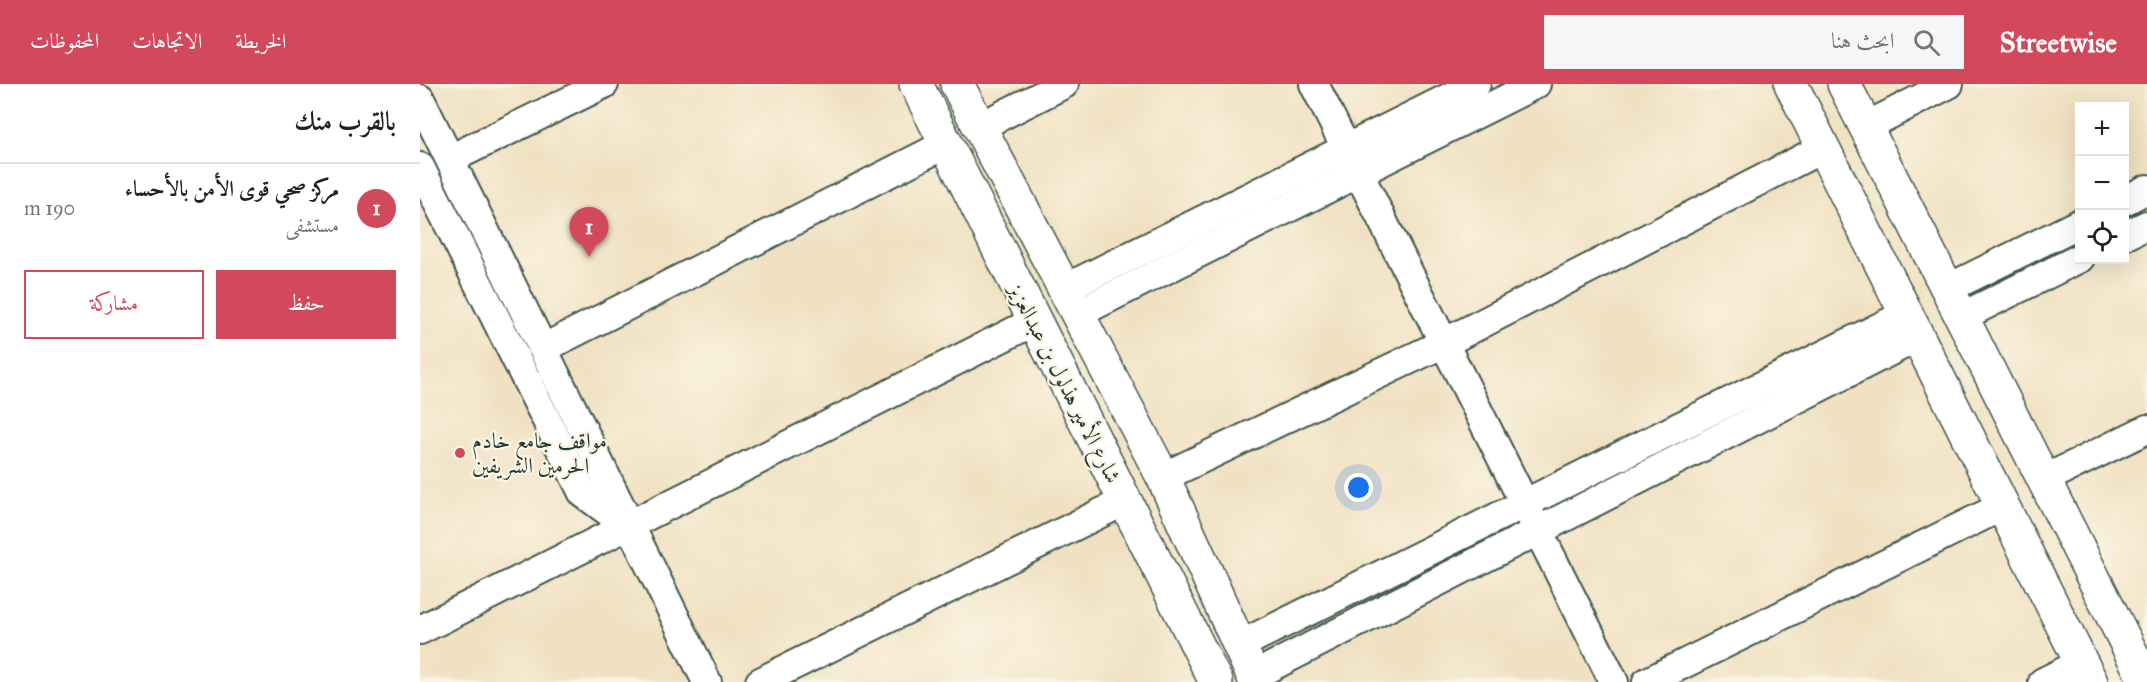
<!DOCTYPE html>
<html lang="ar">
<meta charset="utf-8">
<style>
:root{--surface:#fff;--page:#f6f6f6;--text:#222;--muted:#767676;--line:#e0e0e0;--accent:#d1495b}
body{margin:0;font-family:"IM FELL Great Primer",Amiri,serif;background:var(--page);color:var(--text);direction:rtl}
.controls{position:absolute;right:18px;top:18px;display:grid;overflow:hidden;border-radius:0px;box-shadow:0 6px 24px #0002}
.controls button{width:54px;height:54px;display:grid;place-items:center;padding:0;border:0;border-bottom:2px solid var(--line);background:var(--surface);color:var(--text);font:30px sans-serif}
.you{position:absolute;left:939px;top:404px;width:21px;height:21px;margin:-15px;border:4px solid #fff;border-radius:50%;background:#1a73e8;box-shadow:0 0 0 9px #1a73e833}
.badge{display:grid;place-items:center;width:39px;height:39px;border-radius:50%;background:var(--accent);color:#fff;font-size:20px;font-weight:700}
.pin{position:absolute;translate:-50% -50px;filter:drop-shadow(0 2px 3px #0008)}
.pin::after{content:'';position:absolute;top:32px;width:21px;height:18px;background:inherit;clip-path:polygon(0 0,100% 0,50% 100%)}
.list{margin:0;padding:0;list-style:none}
h2{display:flex;justify-content:space-between;align-items:center;height:78px;margin:0;padding:0 24px;font-size:26px}
h2 small{font-size:20px;font-weight:400;color:var(--muted)}
.list li{display:grid;grid-template-columns:39px 1fr auto;gap:18px;align-items:center;box-sizing:border-box;height:90px;padding:0 24px;border-top:2px solid var(--line)}
.list b{display:block;font-size:22px;white-space:nowrap}
.list p{margin:0;font-size:20px;white-space:nowrap;color:var(--muted)}
.list em{font-size:20px;font-style:normal;color:var(--muted)}
.actions{display:flex;gap:12px;padding:18px 24px}
.actions a{flex:1;padding:14px 0;border:2px solid var(--accent);border-radius:0px;text-align:center;font-size:21px;color:var(--accent)}
.actions .main{background:var(--accent);color:#fff}
.icon{flex:none;width:33px;height:33px;fill:none;stroke:currentColor;stroke-width:2;stroke-linecap:round;stroke-linejoin:round}
.map{position:relative;flex:none;width:1727px;height:598px;overflow:hidden;direction:ltr}
header{display:flex;align-items:center;gap:36px;box-sizing:border-box;height:84px;padding:0 30px;background:var(--accent);color:#fff}
header strong{font-size:28px}
nav{display:flex;gap:33px;margin-inline-start:auto;font-size:21px}
.search{width:420px;height:54px;background:var(--page);display:flex;align-items:center;gap:15px;box-sizing:border-box;padding:0 21px;border-radius:0px;color:var(--muted);font-size:22px}
main{display:flex}
aside{flex:1;background:var(--surface)}
.map>svg:first-child{display:block}
</style>
<header>
<strong>Streetwise</strong>
<div class="search"><svg class="icon" aria-label="search" viewBox="0 0 24 24"><circle cx="10" cy="10" r="6"/><path d="M15 15l6 6"/></svg>ابحث هنا</div>
<nav><a>الخريطة</a><a>الاتجاهات</a><a>المحفوظات</a></nav>
</header>
<main>
<div class="map">
<svg width="1727" height="598" viewBox="0 0 1727 598">
<rect width="100%" height="100%" fill="#fcf5e5"/>
<filter id="ink" filterUnits="userSpaceOnUse"><feTurbulence type="fractalNoise" baseFrequency=".0167" numOctaves="2"/><feDisplacementMap in="SourceGraphic" scale="12" xChannelSelector="R" yChannelSelector="G"/><feConvolveMatrix kernelMatrix="1 2 1 2 8 2 1 2 1" color-interpolation-filters="sRGB"/></filter>
<filter id="wash" filterUnits="userSpaceOnUse"><feTurbulence type="fractalNoise" baseFrequency=".008" numOctaves="4" result="noise"/><feDisplacementMap in="SourceGraphic" scale="24" xChannelSelector="R" yChannelSelector="G"/><feGaussianBlur stdDeviation="1.35" result="paint"/><feColorMatrix in="noise" values="0 0 0 0 0 0 0 0 0 0 0 0 0 0 0 0 0 1.4 0 .05"/><feComposite in="paint" operator="in"/></filter>
<g filter="url(#wash)">
<rect width="100%" height="100%" fill="#f0e1c2"/>
</g>
<g filter="url(#ink)">
<g fill="none" stroke-linecap="round" stroke-linejoin="round">
<g stroke="#3e5649" stroke-width="32">
<g id="minor">
<path d="M894 0 1194 598"/>
<path d="M0 15 287 598"/>
<path d="M559 43 644 0"/>
<path d="M1445 43 1529 0"/>
<path d="M30 75 184 0"/>
<path d="M0 83 163 409 208 442"/>
<path d="M1704 117 1727 105"/>
<path d="M1704 152 1727 141"/>
<path d="M644 205 1056 0"/>
<path d="M1527 205 1660 139"/>
<path d="M657 230 1116 0"/>
<path d="M1541 233 1660 174"/>
<path d="M124 264 526 60"/>
<path d="M743 393 1024 259 1403 64"/>
<path d="M1623 396 1727 345"/>
<path d="M0 546 613 238"/>
<path d="M820 561 1486 230"/>
<path d="M833 592 1498 253"/>
<path d="M340 598 705 417"/>
<path d="M1227 598 1583 422"/>
<path d="M1623 598 1661 579"/>
</g>
</g>
<g stroke="#3e5649" stroke-width="36">
<g id="tertiary">
<path d="M496 0 796 598"/>
<path d="M537 0 743 393 836 598"/>
<path d="M1371 0 1671 598"/>
<path d="M1424 0 1726 598"/>
</g>
</g>
<use href="#minor" stroke="#fff" stroke-width="28"/>
<use href="#tertiary" stroke="#fff" stroke-width="33"/>
</g>
</g>
<circle fill="#d1495b" stroke="#fcf5e5" stroke-width="2" cx="40" cy="369" r="6"/>
<g text-anchor="middle" dominant-baseline="central" stroke-width="4.5" stroke-linejoin="round" paint-order="stroke">
<g font-size="22" fill="#1f3d34" stroke="#fcf5e5">
<text transform="translate(645 299) rotate(63)">شارع الأمير هذلول بن عبدالعزيز</text>
</g>
<g font-size="22" fill="#1f3d34" stroke="#fcf5e5" text-anchor="start">
<text x="52" y="356">مواقف جامع خادم<tspan x="52" dy="25">الحرمين الشريفين</tspan></text>
</g>
</g>
</svg>
<div class="controls">
<button>+</button>
<button>−</button>
<button><svg class="icon" aria-label="locate" viewBox="0 0 24 24"><circle cx="12" cy="12" r="6"/><path d="M12 2v4M12 18v4M2 12h4M18 12h4"/></svg></button>
</div>
<div class="you"></div>
<div class="pin badge" style="left:169px;top:173px">1</div>
</div>
<aside>
<h2>بالقرب منك<small></small></h2>
<ul class="list">
<li><span class="badge">1</span><div><b>مركز صحي قوى الأمن بالأحساء</b><p>مستشفى</p></div><em>190 m</em></li>
</ul>
<div class="actions"><a class="main">حفظ</a><a>مشاركة</a></div>
</aside>
</main>
